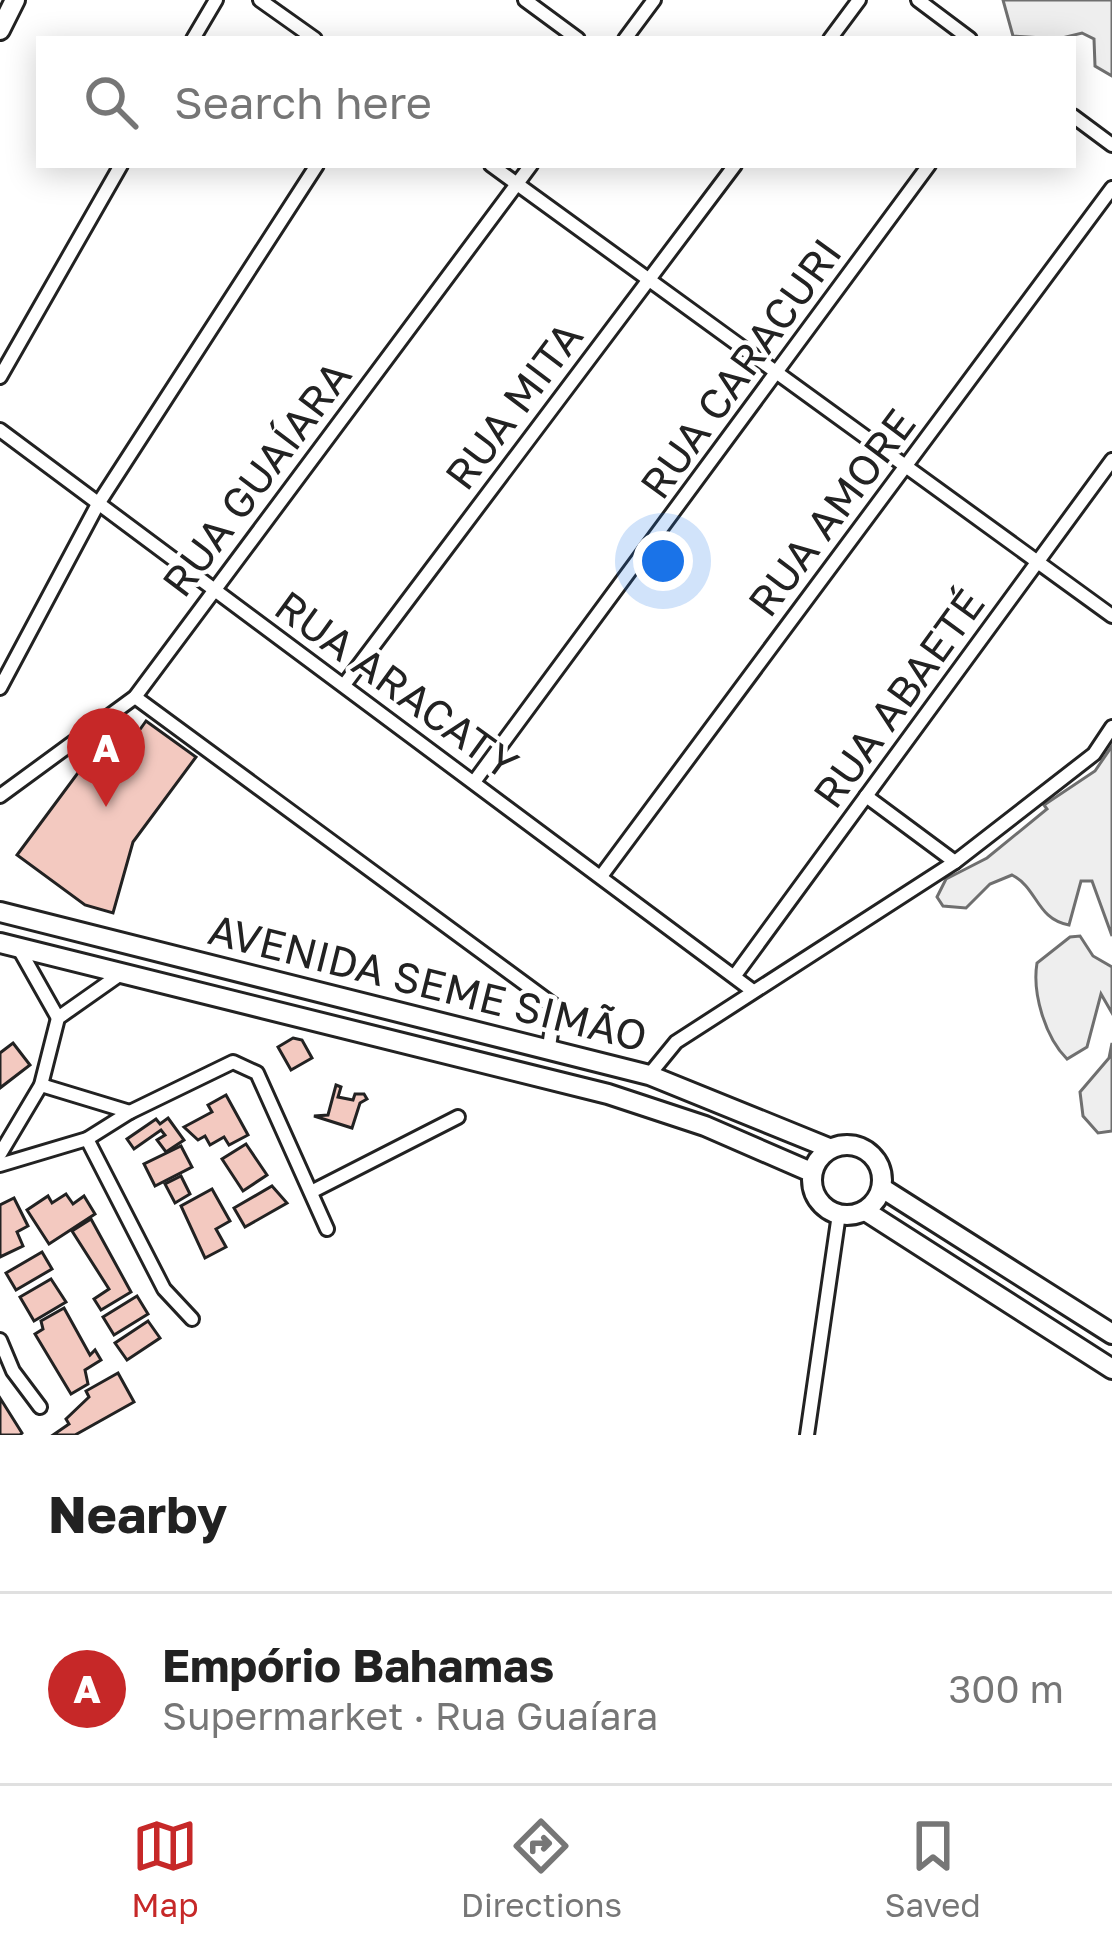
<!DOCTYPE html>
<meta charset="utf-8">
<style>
:root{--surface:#fff;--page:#f2f2f2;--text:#222;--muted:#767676;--line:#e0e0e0;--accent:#c62828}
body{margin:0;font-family:"Golos Text",sans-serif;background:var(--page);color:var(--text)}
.you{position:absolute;left:663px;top:561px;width:42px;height:42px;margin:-30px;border:9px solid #fff;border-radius:50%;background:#1a73e8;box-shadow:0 0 0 18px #1a73e833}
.badge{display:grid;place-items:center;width:78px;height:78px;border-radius:50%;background:var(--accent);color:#fff;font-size:39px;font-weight:700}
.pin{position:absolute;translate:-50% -99px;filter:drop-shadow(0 3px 6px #0008)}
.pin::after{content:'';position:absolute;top:63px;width:42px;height:36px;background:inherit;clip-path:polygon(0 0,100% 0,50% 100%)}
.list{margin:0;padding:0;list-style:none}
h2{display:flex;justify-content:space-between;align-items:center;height:156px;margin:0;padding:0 48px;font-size:51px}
h2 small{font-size:39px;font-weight:400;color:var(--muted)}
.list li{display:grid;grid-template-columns:78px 1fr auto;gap:36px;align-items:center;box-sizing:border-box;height:192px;padding:0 48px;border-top:3px solid var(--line)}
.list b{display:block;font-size:45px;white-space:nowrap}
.list p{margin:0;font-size:39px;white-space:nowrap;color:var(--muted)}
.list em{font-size:39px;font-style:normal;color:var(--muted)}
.icon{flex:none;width:66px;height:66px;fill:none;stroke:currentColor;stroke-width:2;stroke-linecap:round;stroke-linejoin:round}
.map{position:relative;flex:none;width:1112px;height:1435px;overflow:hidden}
.search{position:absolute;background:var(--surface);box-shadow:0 6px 30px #0003;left:36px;right:36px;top:36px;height:132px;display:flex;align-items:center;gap:30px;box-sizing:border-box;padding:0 42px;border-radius:0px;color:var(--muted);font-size:45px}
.sheet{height:348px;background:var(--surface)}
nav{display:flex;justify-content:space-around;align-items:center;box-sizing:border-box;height:168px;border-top:3px solid var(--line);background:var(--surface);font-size:33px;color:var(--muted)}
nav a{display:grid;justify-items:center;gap:6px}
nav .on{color:var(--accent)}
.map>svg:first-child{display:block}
</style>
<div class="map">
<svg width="1112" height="1435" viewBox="0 0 1112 1435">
<rect width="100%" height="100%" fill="#fff"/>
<g fill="#eee" stroke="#6f6f6f" stroke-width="3">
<path d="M1003 0H1112V76L1095 66 1094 39 1082 33 1058 39 1013 36Z"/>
<path d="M1112 746V936L1092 881H1081L1069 925C1036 919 1038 888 1012 875L990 884 966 908 943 906 937 897 946 879 987 858 1047 809 1044 805 1095 771Z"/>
<path d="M1080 936 1093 956 1112 967V1013L1101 994 1087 1047 1067 1059C1045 1037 1032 993 1037 963L1070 937Z"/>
<path d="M1112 1043V1131L1098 1133 1083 1116 1080 1092 1109 1058Z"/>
</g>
<g fill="#f3c9c0" stroke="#222" stroke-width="3">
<path d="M146 721 196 757 133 842 113 913 85 905 17 855 86 762 98 771 116 747 124 752Z"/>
<path d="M293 1038 302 1040 312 1058 291 1070 278 1047Z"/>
<path d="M13 1043 30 1065 0 1088V1053Z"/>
<path d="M336 1085 341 1087 338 1097 353 1100 355 1094H364L367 1099 360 1103 352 1128 314 1116 328 1115Z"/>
<path d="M226 1095 248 1135 229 1145 224 1137 210 1145 205 1136 198 1140 184 1127 212 1112 208 1105Z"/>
<path d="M168 1118 184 1140 166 1152 157 1140 165 1135 161 1130 134 1149 127 1139 156 1119 160 1124Z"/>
<path d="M246 1144 267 1175 243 1191 222 1159Z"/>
<path d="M181 1146 192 1167 155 1186 144 1164Z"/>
<path d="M181 1176 190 1194 175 1203 165 1184Z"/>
<path d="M272 1186 287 1203 245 1227 234 1208Z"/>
<path d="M212 1189 230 1221 216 1229 226 1247 205 1258 181 1206Z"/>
<path d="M66 1194 73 1204 84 1196 95 1214 49 1244 27 1210 48 1196 52 1203Z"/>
<path d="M14 1198 28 1226 17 1232 23 1246 0 1257V1205Z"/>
<path d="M91 1219 131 1292 101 1310 94 1299 109 1289 72 1231Z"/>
<path d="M42 1252 52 1269 16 1290 6 1273Z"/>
<path d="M51 1279 66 1302 34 1321 20 1297Z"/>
<path d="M137 1296 148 1314 114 1335 103 1317Z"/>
<path d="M64 1308 90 1355 95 1350 101 1360 85 1370 88 1384 71 1394 35 1334 43 1329 41 1321Z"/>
<path d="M148 1321 160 1338 127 1360 115 1343Z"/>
<path d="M118 1373 134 1402 75 1435H53L69 1424 66 1419 89 1397 86 1391Z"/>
<path d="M0 1398 22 1433 20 1435H0Z"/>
</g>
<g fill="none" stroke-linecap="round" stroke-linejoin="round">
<g stroke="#222" stroke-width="18">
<g id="minor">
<path d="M260 0 315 39"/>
<path d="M525 0 578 39"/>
<path d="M918 0 970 39"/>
<path d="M193 39 216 0"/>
<path d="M625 39 654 0"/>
<path d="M830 39 859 0"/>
<path d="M1073 116 1112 145"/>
<path d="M491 165 1112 616"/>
<path d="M0 377 121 165"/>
<path d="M0 430 753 991"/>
<path d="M344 685 735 165"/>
<path d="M0 688 98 504 317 165"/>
<path d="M135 697 555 1006 549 1047"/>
<path d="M474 782 929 165"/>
<path d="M0 796 135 697 531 165"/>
<path d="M866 796 955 862"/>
<path d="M602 875 1112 188"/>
<path d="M18 947 58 1018"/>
<path d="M736 974 1112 460"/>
<path d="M649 1075 676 1042 955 862 1094 754 1112 727"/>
<path d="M41 1085 130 1112"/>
<path d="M87 1139 164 1289 192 1319"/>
<path d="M0 1154 41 1085 58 1018 122 973"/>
<path d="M0 1165 87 1139 130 1112 233 1062 257 1073 327 1229"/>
<path d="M311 1192 458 1117"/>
<path d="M0 1340 13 1371 40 1407"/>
<path d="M807 1435 839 1214"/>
</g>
</g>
<g stroke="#222" stroke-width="24">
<g id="secondary">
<path d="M0 30 15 0"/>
<path d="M0 912 649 1075 829 1148"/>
<path d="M0 943 608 1094 705 1126 811 1172"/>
<circle cx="847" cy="1180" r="35"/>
<path d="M882 1188 1112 1334"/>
<path d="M867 1212 1112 1369"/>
</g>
</g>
<use href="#minor" stroke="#fff" stroke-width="12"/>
<use href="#secondary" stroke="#fff" stroke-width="18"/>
</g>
<g text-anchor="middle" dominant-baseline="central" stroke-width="9" stroke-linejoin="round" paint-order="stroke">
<g font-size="42" fill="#222" stroke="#fff">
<text transform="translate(740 368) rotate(-54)">RUA CARACURI</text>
<text transform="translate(513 405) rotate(-53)">RUA MITA</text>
<text transform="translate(256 478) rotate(-53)">RUA GUAÍARA</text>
<text transform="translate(831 512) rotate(-53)">RUA AMORE</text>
<text transform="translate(397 684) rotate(36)">RUA ARACATY</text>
<text transform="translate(898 698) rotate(-54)">RUA ABAETÉ</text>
<text transform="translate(428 982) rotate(14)">AVENIDA SEME SIMÃO</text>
</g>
</g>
</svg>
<div class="you"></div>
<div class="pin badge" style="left:106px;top:807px">A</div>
<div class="search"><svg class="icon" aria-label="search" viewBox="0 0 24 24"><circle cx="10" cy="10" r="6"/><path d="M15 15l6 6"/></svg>Search here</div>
</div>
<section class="sheet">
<h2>Nearby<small></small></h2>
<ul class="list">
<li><span class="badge">A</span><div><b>Empório Bahamas</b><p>Supermarket · Rua Guaíara</p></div><em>300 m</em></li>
</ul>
</section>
<nav>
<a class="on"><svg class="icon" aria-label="map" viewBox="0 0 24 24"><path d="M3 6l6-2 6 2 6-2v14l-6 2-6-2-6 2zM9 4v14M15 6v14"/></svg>Map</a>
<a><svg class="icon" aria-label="directions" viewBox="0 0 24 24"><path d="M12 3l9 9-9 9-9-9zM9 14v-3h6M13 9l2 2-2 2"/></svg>Directions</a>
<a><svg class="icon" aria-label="saved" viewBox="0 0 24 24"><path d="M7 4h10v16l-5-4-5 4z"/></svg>Saved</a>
</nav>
